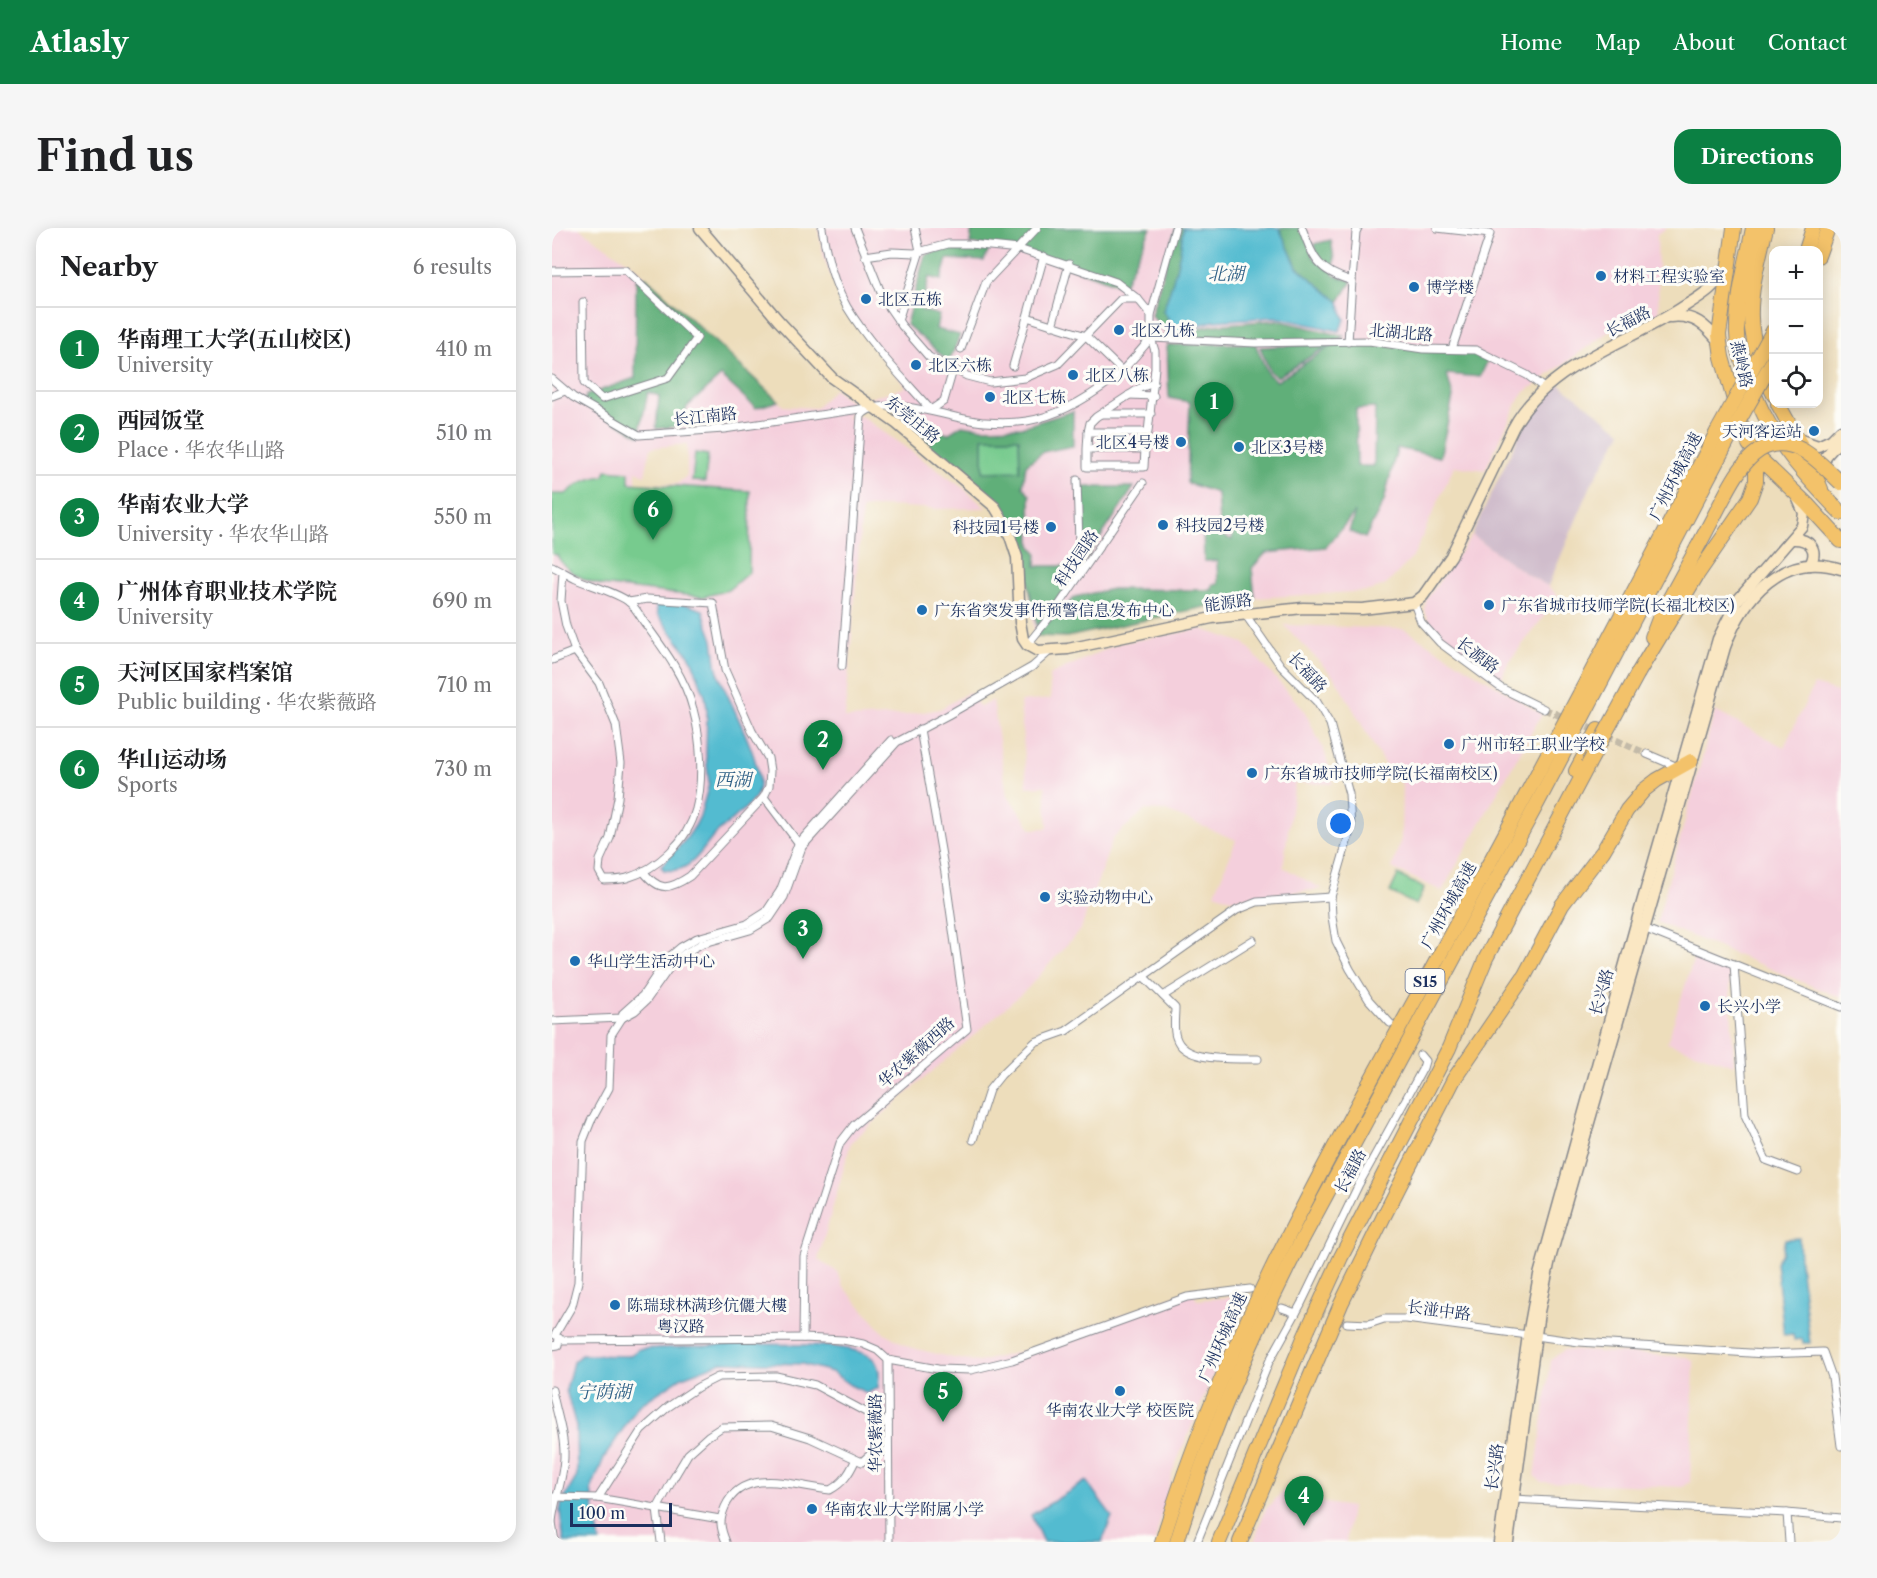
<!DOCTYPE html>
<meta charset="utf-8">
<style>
:root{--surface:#fff;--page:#f6f6f6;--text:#202124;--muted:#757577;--line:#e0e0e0;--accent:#0b8043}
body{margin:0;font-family:"Libre Caslon Text","Noto Serif SC",serif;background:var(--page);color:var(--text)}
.controls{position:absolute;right:18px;top:18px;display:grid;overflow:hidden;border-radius:12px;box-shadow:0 3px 15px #0003}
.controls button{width:54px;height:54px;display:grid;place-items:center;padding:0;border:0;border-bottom:2px solid var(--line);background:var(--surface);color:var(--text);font:30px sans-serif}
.scale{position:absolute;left:18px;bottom:15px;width:102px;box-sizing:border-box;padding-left:6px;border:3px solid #1b2f5e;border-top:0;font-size:16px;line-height:21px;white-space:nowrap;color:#1b2f5e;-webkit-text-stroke:4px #fdfcf7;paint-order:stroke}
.you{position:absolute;left:789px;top:596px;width:21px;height:21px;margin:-15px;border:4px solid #fff;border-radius:50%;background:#1a73e8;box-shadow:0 0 0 9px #1a73e833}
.badge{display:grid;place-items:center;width:39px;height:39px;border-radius:50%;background:var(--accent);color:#fff;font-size:20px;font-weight:700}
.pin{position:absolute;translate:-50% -50px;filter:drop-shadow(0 2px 3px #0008)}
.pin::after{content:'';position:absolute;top:32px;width:21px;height:18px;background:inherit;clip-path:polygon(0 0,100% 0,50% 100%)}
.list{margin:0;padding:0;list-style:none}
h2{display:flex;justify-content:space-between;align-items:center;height:78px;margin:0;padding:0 24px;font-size:26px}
h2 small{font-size:20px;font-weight:400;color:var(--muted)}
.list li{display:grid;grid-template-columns:39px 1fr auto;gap:18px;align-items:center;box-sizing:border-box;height:84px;padding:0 24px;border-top:2px solid var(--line)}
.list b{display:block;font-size:22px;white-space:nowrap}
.list p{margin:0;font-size:20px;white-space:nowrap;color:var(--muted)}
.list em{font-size:20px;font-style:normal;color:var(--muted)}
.icon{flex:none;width:33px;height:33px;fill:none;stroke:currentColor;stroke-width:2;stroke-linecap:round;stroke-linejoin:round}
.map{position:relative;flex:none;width:1289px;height:1314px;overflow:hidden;border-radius:18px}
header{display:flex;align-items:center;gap:36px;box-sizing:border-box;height:84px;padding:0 30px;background:var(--accent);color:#fff}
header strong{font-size:28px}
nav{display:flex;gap:33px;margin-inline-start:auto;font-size:21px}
.intro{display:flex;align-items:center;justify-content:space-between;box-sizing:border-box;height:144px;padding:0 36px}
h1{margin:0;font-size:42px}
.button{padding:15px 27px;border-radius:18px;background:var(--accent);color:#fff;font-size:21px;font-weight:700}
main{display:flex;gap:36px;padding:0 36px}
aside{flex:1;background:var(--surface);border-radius:18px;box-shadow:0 3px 15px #0003}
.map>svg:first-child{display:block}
</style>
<header>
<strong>Atlasly</strong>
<nav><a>Home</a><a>Map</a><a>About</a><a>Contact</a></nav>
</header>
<div class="intro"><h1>Find us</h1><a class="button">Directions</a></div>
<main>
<aside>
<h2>Nearby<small>6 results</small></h2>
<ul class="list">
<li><span class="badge">1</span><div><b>华南理工大学(五山校区)</b><p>University</p></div><em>410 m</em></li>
<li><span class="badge">2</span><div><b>西园饭堂</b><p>Place · 华农华山路</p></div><em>510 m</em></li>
<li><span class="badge">3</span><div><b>华南农业大学</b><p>University · 华农华山路</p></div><em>550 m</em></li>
<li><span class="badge">4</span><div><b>广州体育职业技术学院</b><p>University</p></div><em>690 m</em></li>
<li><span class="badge">5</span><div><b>天河区国家档案馆</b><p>Public building · 华农紫薇路</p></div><em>710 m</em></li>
<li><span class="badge">6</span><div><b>华山运动场</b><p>Sports</p></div><em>730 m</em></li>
</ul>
</aside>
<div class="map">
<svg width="1289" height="1314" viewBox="0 0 1289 1314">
<rect width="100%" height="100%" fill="#fdfcf7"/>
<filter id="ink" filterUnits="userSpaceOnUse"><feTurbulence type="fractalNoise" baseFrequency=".0167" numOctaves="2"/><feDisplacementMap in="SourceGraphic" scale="12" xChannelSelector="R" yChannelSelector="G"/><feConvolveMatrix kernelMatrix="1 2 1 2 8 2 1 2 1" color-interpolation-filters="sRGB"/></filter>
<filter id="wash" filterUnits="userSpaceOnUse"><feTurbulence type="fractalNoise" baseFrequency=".008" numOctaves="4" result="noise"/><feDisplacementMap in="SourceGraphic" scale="24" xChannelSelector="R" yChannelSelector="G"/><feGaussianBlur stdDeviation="1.35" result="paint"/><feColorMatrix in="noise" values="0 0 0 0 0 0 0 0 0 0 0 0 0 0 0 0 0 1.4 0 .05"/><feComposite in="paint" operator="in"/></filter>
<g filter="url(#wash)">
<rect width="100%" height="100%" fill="#edddbb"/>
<g fill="#f4cfdc" fill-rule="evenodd">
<path d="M0 0H27L80 37 231 178 264 180 282 161 301 175 354 159 290 77 272 30 266 0H1115L1105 6 1107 89 1070 94 969 167 933 242 902 238 861 329 834 357 817 363 703 370 671 375 515 409 483 407 473 339 453 282 394 223 339 175H316L293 190 309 188 411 260 434 280 386 281 336 278 310 281 293 490 355 487 388 481 417 464 428 479 441 472 455 567 480 601 496 600 493 558 475 559 468 474 499 471 497 447 568 415 649 401 692 415 752 482 773 525 781 556 743 555 731 639 770 661 679 671 663 665 684 612 614 583 593 582 561 610 529 701 475 761 299 914 266 1032 286 1044 291 1058 331 1104 357 1119 401 1130 427 1134 475 1122 640 1062 645 1072 695 1068 620 1245 603 1314H0ZM135 216V248L125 256 84 255V243L93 247 99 220Z"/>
<path d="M920 307 973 345 996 358 1007 369 956 435 947 457 878 395 873 383 874 372Z"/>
<path d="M732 397 852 401 990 486 890 663 840 640 849 611 850 556 837 545 784 451Z"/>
<path d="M1262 457 1289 465V770L1105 694 1163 483 1232 519Z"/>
<path d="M1142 729 1177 742 1182 837 1115 815Z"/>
<path d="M1012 1122 1136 1129 1142 1134 1138 1254 1131 1259 989 1254 983 1248 999 1132Z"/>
<path d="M735 1259 768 1274 799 1279 794 1314H702L713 1282Z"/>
</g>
<path fill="#d0bdcc" d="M1006 155 1070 204 1040 255 996 358 973 345 920 307 970 201Z"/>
<g fill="#77cb8e" stroke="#497d76" stroke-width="1.5">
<path d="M431 210H467L468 244H431Z"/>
<path d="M143 225 156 227 153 254 140 253Z"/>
<path d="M54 242 77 244V255L198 263 197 344 176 362 151 369 49 357C32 352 13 344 5 327L0 326V266H14C26 255 36 250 52 248Z"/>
<path d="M846 647 872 660 864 677 838 664Z"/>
</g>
<g fill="#61af79" stroke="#3e6f6c" stroke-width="1.5" fill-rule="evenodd">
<path d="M420 0H599L571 58 467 21 418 16Z"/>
<path d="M624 0H631C629 29 621 55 611 83L625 105 662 97 725 92 792 108 725 149 718 144 708 119 777 116 618 109 599 87Z"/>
<path d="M727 0H750L761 29 778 43 767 29 762 16 779 12 782 31 781 47 800 53 787 74 745 39Z"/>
<path d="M398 19 437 22 432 33 395 31 389 52 377 49 369 82 387 87 384 101 408 107 397 134 354 96 373 27Z"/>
<path d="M94 49 226 173 204 180 169 148 135 179 129 198 104 201 107 168 96 164 87 207 30 175 35 167 83 150 84 52Z"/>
<path d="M703 115 716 146 725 153 784 115 921 122 936 132 928 149 895 146 901 169 888 229 845 220 832 273 813 310 797 303 803 284 774 319 714 325 700 340 703 370 671 375 515 409 481 408 523 369 560 361 660 362V357L666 356 665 333H652L651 300 680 312 682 299 667 294 665 265 635 255 638 174 617 170 615 117ZM823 180 822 238H805L804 181Z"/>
<path d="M521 183V218L491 224 474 237 471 258 478 267 479 317 485 325 484 338H521L524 347 485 399 473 339 453 282 350 200 359 195 396 206 410 197 430 200 470 199ZM431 210H467L468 243 431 244Z"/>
<path d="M530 259H582L531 336Z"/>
</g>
<g fill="#53bbd0" stroke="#377597" stroke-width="1.5">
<path d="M631 0H727L745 39 787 74 793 92 787 103 723 89 662 93 625 103 611 83C621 55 629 29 631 0Z"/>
<path d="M112 374 136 377 151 382C153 393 158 402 161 412 163 423 163 434 166 444 174 470 219 544 204 568 198 579 172 597 161 609 147 626 137 646 112 642L109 638 134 611 143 598 148 588 157 556 154 527 155 481 153 468 139 430 105 386 104 377Z"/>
<path d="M1247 1010 1248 1036 1258 1115H1251L1250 1111 1242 1112 1241 1106 1232 1107 1224 1034 1230 1025 1233 1011Z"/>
<path d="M196 1116C223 1117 308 1113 323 1133 329 1142 327 1151 326 1160L315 1165 298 1157 280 1144 250 1136 170 1134 130 1149 86 1178 52 1230 39 1262 48 1314H12L8 1283 10 1274 25 1248 24 1198 14 1162 21 1134 29 1127 77 1128 87 1121Z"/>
<path d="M534 1253 560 1288 550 1314H491L479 1287Z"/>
</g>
</g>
<g filter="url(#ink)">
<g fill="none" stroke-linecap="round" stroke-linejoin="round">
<g stroke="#c3baa8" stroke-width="7" stroke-dasharray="7 3.5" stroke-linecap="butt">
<path d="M992 481 1016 491"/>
<path d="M1026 495 1095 526"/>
<path d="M757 1079 795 1095"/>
</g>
<g stroke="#84868c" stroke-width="9">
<g id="street">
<path d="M270 0C274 26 281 55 295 79 318 117 350 149 379 182L392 173 401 142"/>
<path d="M303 0 332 72 350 98 377 129 415 148 438 154 473 150 506 136 569 71H586"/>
<path d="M750 0C762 32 766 43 800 53L796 114"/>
<path d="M885 0 938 6 900 121"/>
<path d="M313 28 340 24 363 25 396 16H418L467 21 564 54 586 71 599 87"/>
<path d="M0 43 73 42 145 110 116 150 50 171 32 155 31 74"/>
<path d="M800 53 804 4 806 0"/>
<path d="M475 89 492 28"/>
<path d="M346 93 368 23 363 0"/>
<path d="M500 98 517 36"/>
<path d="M409 121 434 54 485 0"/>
<path d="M461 138 475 89 534 108 569 142"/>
<path d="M0 151 21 169 87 207 172 201 315 180"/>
<path d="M577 167 602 168"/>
<path d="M0 168 13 163"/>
<path d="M550 186H599"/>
<path d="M536 204 538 195 544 189 588 160 602 155"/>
<path d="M535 221H593L592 239H535V221L536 204H596L603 140V123L599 110V87L623 0"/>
<path d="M525 252 528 347"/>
<path d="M0 338C8 342 16 347 24 351 37 357 69 366 78 375 84 380 88 388 92 394 111 420 133 449 141 481 149 510 152 552 144 581 136 613 105 641 75 650 68 652 59 652 52 652L47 643 48 632 58 610 66 570 69 535 64 497 47 455 23 423 14 398 9 373 11 344"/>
<path d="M77 374 95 371 161 375 173 442 200 503 216 530 218 543 217 558 212 569 138 648C117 662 107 664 91 643"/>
<path d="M862 375 869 394 888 415 949 460 992 481"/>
<path d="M693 386 729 438 765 474 778 496 797 566 799 600 779 669 780 689 784 713 798 741 817 772 838 795"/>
<path d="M475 417 505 380 591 255"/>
<path d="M0 432 23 423"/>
<path d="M290 438 309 188C329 163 405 193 433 194 446 195 462 195 475 193 506 188 536 170 561 151 575 139 587 124 599 110L703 115 817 113 871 121 924 122 975 147 992 160"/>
<path d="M1095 526 1128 540"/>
<path d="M212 569 248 617"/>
<path d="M1089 699 1289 779"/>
<path d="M1182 736 1193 887 1214 932 1246 944"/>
<path d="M591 748 623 780C623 788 621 801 624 809 632 836 684 830 706 831"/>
<path d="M611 768 701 712"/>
<path d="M0 793 70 790 83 783 94 773 120 736 133 725 149 716 198 702 218 690 232 669 250 619 345 514 396 487 480 439 497 424"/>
<path d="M421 912 437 862 449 847 483 814 514 803 685 682 705 674 779 669"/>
<path d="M730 1080 744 1085"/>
<path d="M795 1095 817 1096 832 1091H854L976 1107"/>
<path d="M3 1107 20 1078 26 1054 31 913 39 893 57 860 59 807 70 790 71 785 91 767 116 730 129 719 145 710 195 696 214 684 228 663 246 616 339 512"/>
<path d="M984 1108 1027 1114 1213 1126 1271 1124 1280 1149 1289 1218"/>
<path d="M251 1110 252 1028 288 915 302 897 415 801 393 645 368 501"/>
<path d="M8 1112 251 1110 291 1112 311 1116 325 1122 336 1132 386 1141 419 1142 460 1132 635 1069 698 1061"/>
<path d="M0 1118 6 1117 7 1110"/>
<path d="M336 1132 337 1314"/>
<path d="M0 1162C4 1184 13 1207 12 1230 11 1253 2 1273 0 1294"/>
<path d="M0 1269 46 1270 168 1291"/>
<path d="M46 1270 89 1203 116 1179 146 1159 166 1149 224 1148 263 1157 336 1196"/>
<path d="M961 1271 1235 1285 1289 1290"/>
<path d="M1235 1285 1237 1314"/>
<path d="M0 1295 3 1314"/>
<path d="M109 1314 105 1281 121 1251 136 1226 156 1208 170 1199 219 1198 258 1210 310 1234C318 1225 324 1223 336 1223"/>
<path d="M174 1314C168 1299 167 1293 173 1279 192 1237 245 1259 278 1262 291 1255 297 1246 303 1233"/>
<path d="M645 1314 717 1134 749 1076 807 956 871 840 873 833 868 827"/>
</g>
</g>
<g stroke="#84868c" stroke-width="13">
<g id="secondary">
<path d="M148 0 226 92 280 150 345 196 443 279 455 299 465 329 468 394 471 411 475 417 486 423 516 421 660 390 751 380 810 381 862 375 871 368 899 328 961 200C995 137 1071 117 1128 81 1147 69 1165 60 1175 38"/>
<path d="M1118 89C1142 86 1154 97 1168 115"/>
<path d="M1246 211 1266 218 1279 212 1289 202"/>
<path d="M1270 244 1274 228 1289 211"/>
<path d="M1240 311C1257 310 1267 321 1258 337"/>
<path d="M947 1314 976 1107 987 1047 1089 678 1166 411 1185 373 1250 298 1252 285 1245 269"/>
<path d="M956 1314 987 1084 998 1031 1173 419C1191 369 1231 322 1289 341"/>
</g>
</g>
<g stroke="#84868c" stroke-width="16">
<g id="highway">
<path d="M1182 0 1167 107 1170 129 1189 197 1197 216 1207 230 1255 276 1289 313"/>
<path d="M1201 0C1195 33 1185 67 1185 100 1184 118 1190 133 1196 149 1216 207 1247 242 1289 285"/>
<path d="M1214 0C1197 71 1188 98 1222 167"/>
<path d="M1254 22 1261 0"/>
<path d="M1266 28 1276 0"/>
<path d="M1226 176 1256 230 1269 261"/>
<path d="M1100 409 1108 388 1145 320"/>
<path d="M1086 445 1145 347 1198 270 1204 253V227"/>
<path d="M1024 543 1046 502"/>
<path d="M610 1314C670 1114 775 932 875 750 974 569 1070 387 1165 204"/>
<path d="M625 1314C655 1213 696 1117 744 1023L986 574 1177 210"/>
<path d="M667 1314 752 1110 789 1029 897 820 934 730 1036 537"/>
<path d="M688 1314 789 1076 831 990 902 851 973 747 1010 677 1051 623 1075 582 1092 562 1105 552 1139 533"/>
</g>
</g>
<use href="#street" stroke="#fff" stroke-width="7"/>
<use href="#secondary" stroke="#fae7c3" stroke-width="10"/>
<use href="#highway" stroke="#f3c26a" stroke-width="14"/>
<g stroke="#84868c" stroke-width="16" stroke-linecap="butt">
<g id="highway-bridge">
<path d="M1165 204 1222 101"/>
<path d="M1177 210 1222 131"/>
<path d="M1145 320C1154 304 1162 288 1171 271 1187 241 1208 201 1250 222 1265 230 1277 244 1289 255"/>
<path d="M1036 537 1086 445"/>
</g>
</g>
<use href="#highway-bridge" stroke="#f3c26a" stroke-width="14"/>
</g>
</g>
<g fill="#1f6fb2" stroke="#fdfcf7" stroke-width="2">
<circle cx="1049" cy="48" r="6"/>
<circle cx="862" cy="59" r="6"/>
<circle cx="314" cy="71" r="6"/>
<circle cx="567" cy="102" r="6"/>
<circle cx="364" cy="137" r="6"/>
<circle cx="521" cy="147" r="6"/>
<circle cx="438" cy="169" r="6"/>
<circle cx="1262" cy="203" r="6"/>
<circle cx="629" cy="214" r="6"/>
<circle cx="687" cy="219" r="6"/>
<circle cx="611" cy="297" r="6"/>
<circle cx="499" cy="299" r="6"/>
<circle cx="937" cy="377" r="6"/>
<circle cx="370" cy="382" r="6"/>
<circle cx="897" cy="516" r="6"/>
<circle cx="700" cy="545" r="6"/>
<circle cx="493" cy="669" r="6"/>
<circle cx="23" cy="733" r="6"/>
<circle cx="1153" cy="778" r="6"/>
<circle cx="63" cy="1077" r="6"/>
<circle cx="568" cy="1163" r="6"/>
<circle cx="260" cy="1281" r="6"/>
</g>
<g text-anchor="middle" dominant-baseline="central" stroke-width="6" stroke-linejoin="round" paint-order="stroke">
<rect fill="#fdfcf7" stroke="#5f6c8c" stroke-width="1.5" x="853.5" y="741" width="39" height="24" rx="4.5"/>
<g font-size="15" font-weight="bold" fill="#1b2f5e">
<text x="873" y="753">S15</text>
</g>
<g font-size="16" fill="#1b2f5e" stroke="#fdfcf7" text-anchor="start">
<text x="1061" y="48">材料工程实验室</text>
<text x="874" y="59">博学楼</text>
<text x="326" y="71">北区五栋</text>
<text x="579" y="102">北区九栋</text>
<text x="376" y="137">北区六栋</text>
<text x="533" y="147">北区八栋</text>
<text x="450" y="169">北区七栋</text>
<text x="1250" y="203" text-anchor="end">天河客运站</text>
<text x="617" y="214" text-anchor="end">北区4号楼</text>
<text x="699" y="219">北区3号楼</text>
<text x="623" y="297">科技园2号楼</text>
<text x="487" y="299" text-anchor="end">科技园1号楼</text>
<text x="949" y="377">广东省城市技师学院(长福北校区)</text>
<text x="382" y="382">广东省突发事件预警信息发布中心</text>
<text x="909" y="516">广州市轻工职业学校</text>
<text x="712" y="545">广东省城市技师学院(长福南校区)</text>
<text x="505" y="669">实验动物中心</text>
<text x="35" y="733">华山学生活动中心</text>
<text x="1165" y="778">长兴小学</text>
<text x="75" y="1077">陈瑞球林满珍伉儷大樓</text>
<text x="568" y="1182" text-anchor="middle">华南农业大学 校医院</text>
<text x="272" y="1281">华南农业大学附属小学</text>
</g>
<g font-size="16" fill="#1b2f5e" stroke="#fdfcf7">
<text transform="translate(1076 93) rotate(-27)">长福路</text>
<text transform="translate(849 104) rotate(5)">北湖北路</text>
<text transform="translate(1190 136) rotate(77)">燕岭路</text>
<text transform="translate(153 188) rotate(-6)">长江南路</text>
<text transform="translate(361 191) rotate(39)">东莞庄路</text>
<text transform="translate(1123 248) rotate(-63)">广州环城高速</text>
<text transform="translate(524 330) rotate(-56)">科技园路</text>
<text transform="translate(676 374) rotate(-7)">能源路</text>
<text transform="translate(926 427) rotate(37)">长源路</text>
<text transform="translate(756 444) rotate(47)">长福路</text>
<text transform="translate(896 677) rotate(-61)">广州环城高速</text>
<text transform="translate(1049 764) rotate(-74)">长兴路</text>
<text transform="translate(364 824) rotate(-42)">华农紫薇西路</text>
<text transform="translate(798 943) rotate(-62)">长福路</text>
<text transform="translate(887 1082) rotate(7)">长湴中路</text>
<text x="129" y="1098">粤汉路</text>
<text transform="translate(670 1109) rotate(-66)">广州环城高速</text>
<text transform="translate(323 1205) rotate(-90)">华农紫薇路</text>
<text transform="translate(942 1239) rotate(-82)">长兴路</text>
</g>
<g font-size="18" font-style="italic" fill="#2f6086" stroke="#fdfcf7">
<text x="674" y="46">北湖</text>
<text x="181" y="552">西湖</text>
<text x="52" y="1164">宁荫湖</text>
</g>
</g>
</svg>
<div class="controls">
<button>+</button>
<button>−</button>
<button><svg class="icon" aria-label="locate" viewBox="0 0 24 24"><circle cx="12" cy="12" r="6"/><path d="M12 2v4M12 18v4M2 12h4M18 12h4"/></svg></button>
</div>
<div class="scale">100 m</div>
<div class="you"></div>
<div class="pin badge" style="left:662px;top:204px">1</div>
<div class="pin badge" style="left:271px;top:542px">2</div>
<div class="pin badge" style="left:251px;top:731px">3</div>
<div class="pin badge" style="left:752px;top:1298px">4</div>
<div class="pin badge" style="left:391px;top:1194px">5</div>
<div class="pin badge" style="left:101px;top:312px">6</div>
</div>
</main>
